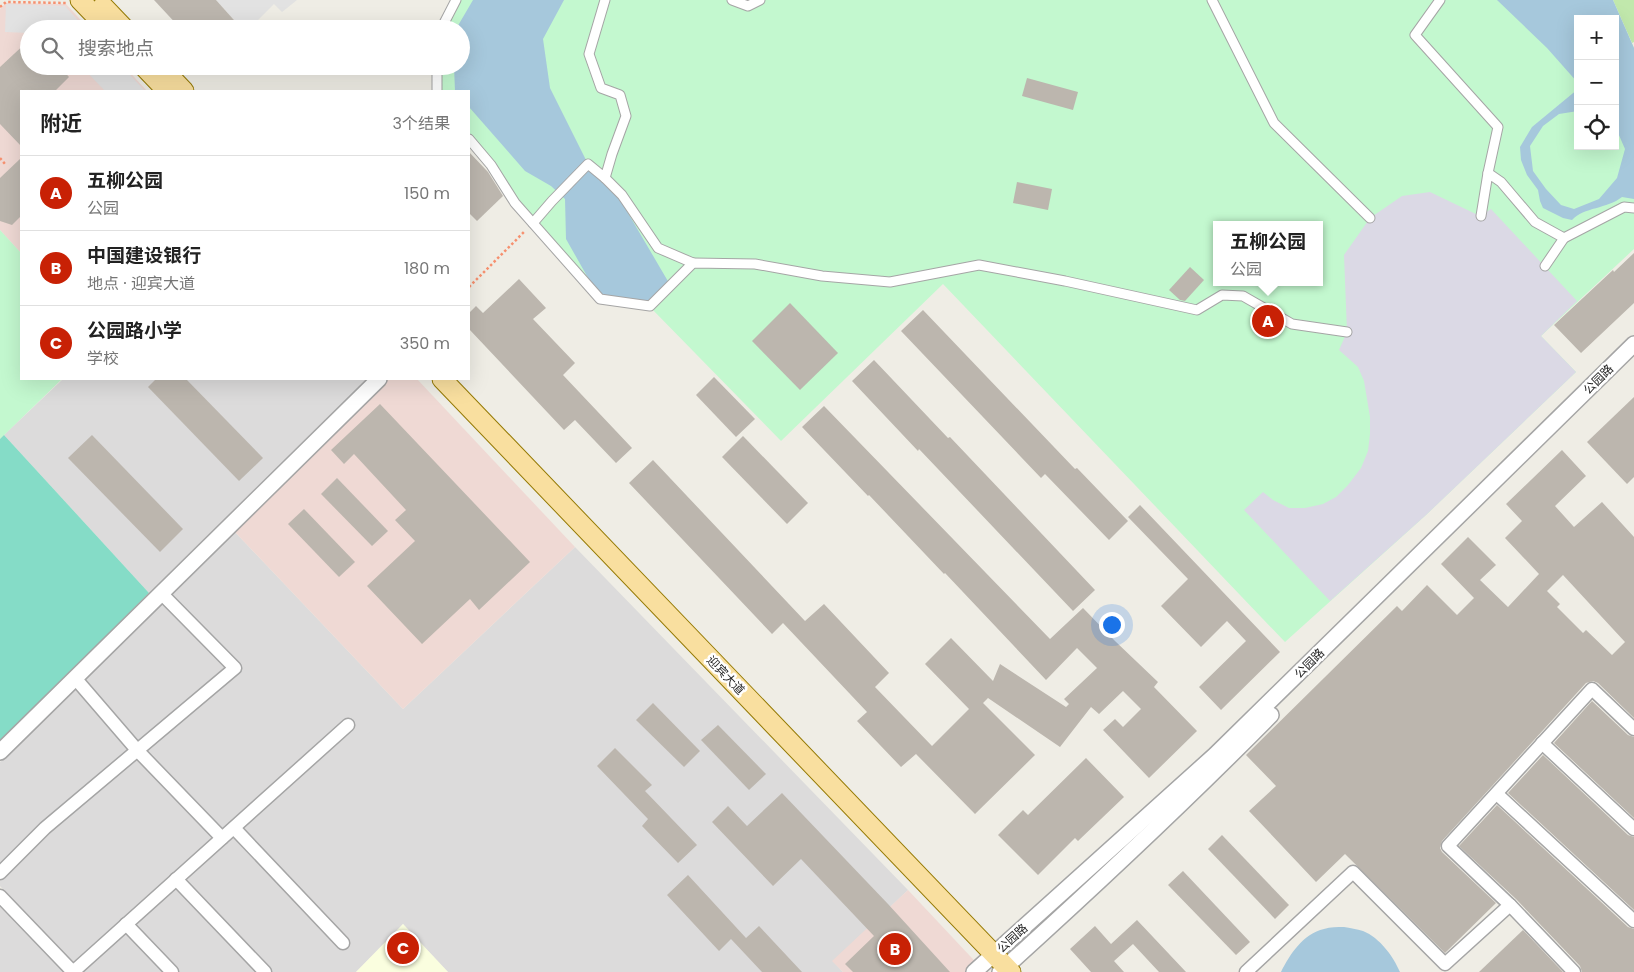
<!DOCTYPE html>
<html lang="zh">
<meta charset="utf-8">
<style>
:root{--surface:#fff;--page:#f2f2f2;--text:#222;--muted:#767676;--line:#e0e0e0;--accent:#c82105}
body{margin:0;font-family:Poppins,"Noto Sans SC",sans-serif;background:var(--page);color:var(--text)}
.controls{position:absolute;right:15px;top:15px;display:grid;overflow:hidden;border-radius:0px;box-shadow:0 5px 20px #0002}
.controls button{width:45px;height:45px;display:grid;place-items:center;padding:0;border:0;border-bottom:1px solid var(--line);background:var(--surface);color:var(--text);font:25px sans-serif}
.you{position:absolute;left:1111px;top:624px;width:18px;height:18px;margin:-12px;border:4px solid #fff;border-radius:50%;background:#1a73e8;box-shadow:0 0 0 8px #1a73e833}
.badge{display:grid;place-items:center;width:32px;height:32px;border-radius:50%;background:var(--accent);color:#fff;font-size:16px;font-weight:700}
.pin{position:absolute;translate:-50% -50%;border:2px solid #fff;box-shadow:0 1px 5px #0006}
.popup{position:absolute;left:1213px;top:221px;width:110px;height:65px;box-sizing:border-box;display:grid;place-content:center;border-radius:0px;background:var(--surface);filter:drop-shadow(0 1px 4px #0005);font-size:16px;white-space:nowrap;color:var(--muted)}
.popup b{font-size:19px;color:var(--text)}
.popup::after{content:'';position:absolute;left:50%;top:100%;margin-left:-10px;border:10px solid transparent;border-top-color:var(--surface)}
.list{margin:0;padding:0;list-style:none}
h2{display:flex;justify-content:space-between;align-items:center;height:65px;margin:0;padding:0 20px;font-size:21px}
h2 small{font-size:16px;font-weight:400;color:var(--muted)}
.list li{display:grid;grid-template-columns:32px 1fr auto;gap:15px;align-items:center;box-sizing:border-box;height:75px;padding:0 20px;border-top:1px solid var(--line)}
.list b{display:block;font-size:19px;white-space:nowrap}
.list p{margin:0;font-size:16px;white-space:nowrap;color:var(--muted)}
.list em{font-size:16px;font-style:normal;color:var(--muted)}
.icon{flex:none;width:28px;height:28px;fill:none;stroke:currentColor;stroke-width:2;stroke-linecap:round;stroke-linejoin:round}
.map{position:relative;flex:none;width:1634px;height:972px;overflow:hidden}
.search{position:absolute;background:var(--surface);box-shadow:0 5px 20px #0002;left:20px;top:20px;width:450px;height:55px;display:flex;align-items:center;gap:12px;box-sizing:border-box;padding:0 18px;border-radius:28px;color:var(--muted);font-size:19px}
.panel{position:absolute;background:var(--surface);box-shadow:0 5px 20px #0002;left:20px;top:90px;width:450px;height:290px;border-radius:0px}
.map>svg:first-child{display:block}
</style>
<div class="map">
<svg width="1634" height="972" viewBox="0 0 1634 972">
<rect width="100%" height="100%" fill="#efede5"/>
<g fill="#dcdbdb">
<path d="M63 379H368L149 593 4 435Z"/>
<path d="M234 531 403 709 575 547 908 890 833 961 843 972H448L403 924 356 972H82L0 886V762Z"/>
<path d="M0 904 64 972H0Z"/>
</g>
<g fill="#efd9d4">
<path d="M6 3 66 4 89 29H29V66H124L147 91H21V253L0 230V9Z"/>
<path d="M387 379H417L575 547 403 709 234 531Z"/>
<path d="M908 890 985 972H843L832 961Z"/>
</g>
<path fill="#fafedf" d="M403 924 448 972H356Z"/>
<path fill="#c1e8ac" d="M1613 0H1634V42L1632 43Z"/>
<g fill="#c3f8cf" fill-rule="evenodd">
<path d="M456 0H1613L1634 48V249L1541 336 1576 372 1426 515 1285 642 943 284 781 441 650 307 600 299 515 203 469 139V91H437V66H461V29H441ZM1578 19H1615V146H1578ZM1217 225H1319V282H1217Z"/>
<path d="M0 230 21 253V379H62L0 439Z"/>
</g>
<path fill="#85dcc7" d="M4 435 149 593 0 742V439Z"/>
<g fill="#e2e2e2">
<path d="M216 0H297L282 12 274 4 249 29H242Z"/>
<path d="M6 4 65 6 86 29H29V33L5 32Z"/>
<path d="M81 66H122L145 91H105Z"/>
</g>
<path fill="#dbd9e5" d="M1430 192 1480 216 1491 209 1577 301 1541 336 1576 372 1426 515 1330 601 1244 510 1263 492 1273 500 1289 508H1305L1323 504 1336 497 1348 485 1361 468 1368 451 1370 434V417L1364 381 1358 367 1339 350 1347 332 1344 255 1370 218 1402 196Z"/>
<g fill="#a6c8dc">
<path d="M473 0H564L543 39 550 88 588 164 611 184 669 283 650 306 600 299 566 239 565 199 551 186 525 171 469 107V91H455L454 66H461V29H456Z"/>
<path d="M1497 0H1613L1634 48V199L1622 197C1607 209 1584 207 1572 220L1563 218 1543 208 1540 201 1538 190 1527 175 1521 160 1520 147 1532 127 1578 89V111L1559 114 1543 126 1530 146 1533 171 1546 189 1561 205 1574 209 1599 199 1617 178 1625 149 1615 126V19H1578V83L1547 48Z"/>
<path d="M1344 927C1350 928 1357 929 1363 931 1380 938 1393 956 1400 972H1281C1290 954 1303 934 1324 929 1330 927 1338 927 1344 927Z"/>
</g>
<g fill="#bcb6ae" fill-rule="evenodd">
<path d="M154 0H216L242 29H181Z"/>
<path d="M29 40V66H59L69 77 55 91H21V146L0 124V67Z"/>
<path d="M1027 78 1078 92 1073 110 1022 96Z"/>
<path d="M469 152 488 172 503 196 477 221 469 213Z"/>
<path d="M21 158V216L12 225 0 221V178Z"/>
<path d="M1017 182 1052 189 1048 210 1013 203Z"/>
<path d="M1634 253V303L1581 353 1554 325 1613 270 1614 272Z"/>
<path d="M1190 267 1204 280 1185 301 1180 300 1169 290Z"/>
<path d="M519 279 546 308 533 319 575 363 563 375 632 448 616 463 575 420 564 430 469 329V313L476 306 483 313Z"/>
<path d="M790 303 838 353 800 390 752 341Z"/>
<path d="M923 310 1075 469 1077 468 1128 521 1109 540 1045 474 1041 478 901 331Z"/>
<path d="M874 360 948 438 950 437 1095 590 1073 611 919 449 918 451 852 381Z"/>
<path d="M714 377 755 419 736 437 696 395Z"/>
<path d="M156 379H186L263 458 239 481 148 387Z"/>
<path d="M1634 397V477L1627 484 1587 442Z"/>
<path d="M380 404 530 562 479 610 470 599 422 644 367 586 415 541 395 520 406 510 354 454 344 464 331 450Z"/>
<path d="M824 406 1050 639 1083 608 1115 641 1158 682 1154 687 1197 731 1149 778 1103 730 1115 719 1123 727 1141 709 1123 691 1099 714 1091 707 1060 747 988 698 983 703 1035 755 975 814 916 754 901 767 857 721 867 712 783 623 772 634 629 483 653 460 805 621 824 604 889 673 875 687 932 746 969 709 925 664 951 638 993 681 1000 664 1066 707 1069 704 1064 699 1097 668 1077 648 1046 680 945 573 944 574 869 495 868 496 802 427Z"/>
<path d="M92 435 183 529 160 552 68 458Z"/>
<path d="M743 436 808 503 787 524 722 457Z"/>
<path d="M1562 450 1586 476 1555 506 1574 527 1602 502 1634 537V718L1598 683 1593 681 1586 683 1442 841 1440 848 1442 852 1496 903 1445 953 1345 854 1316 882 1249 811 1276 786 1246 755 1397 606 1402 611 1427 585 1457 615 1474 598 1441 564 1468 537 1496 565 1480 580 1508 607 1539 574 1505 538 1522 521 1506 504ZM1563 575 1625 642 1612 655 1586 630 1583 633 1557 607 1560 604 1547 591Z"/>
<path d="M337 478 388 531 372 546 321 494Z"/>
<path d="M1140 505 1280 652 1221 710 1199 687 1246 641 1227 621 1201 647 1161 606 1188 579 1128 517Z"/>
<path d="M304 509 355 562 339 577 288 524Z"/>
<path d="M1592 701 1628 735 1634 737V818L1554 743Z"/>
<path d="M653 703 700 751 684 767 636 720Z"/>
<path d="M718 725 766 774 749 790 701 740Z"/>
<path d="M615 748 652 785 645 791 697 845 678 863 642 826 648 819 597 766Z"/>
<path d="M1543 755 1628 835 1634 837V910L1508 793Z"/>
<path d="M1086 758 1124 797 1078 841 1075 838 1038 875 998 835 1023 810 1028 815Z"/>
<path d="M782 793 888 904 950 972H853L845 964 874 936 801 859 773 886 712 822 728 806 747 826Z"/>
<path d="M1497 805 1628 927 1634 929V972H1582L1580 966 1516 899 1459 846Z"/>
<path d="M1222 835 1289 905 1275 919 1208 849Z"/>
<path d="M1183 871 1250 942 1236 955 1168 885Z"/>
<path d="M688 875 746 938 759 926 802 972H762L731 939 719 951 667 895Z"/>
<path d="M1137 920 1186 972H1159L1133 944 1114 961 1124 972H1091L1070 949 1095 926 1111 944Z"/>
<path d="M1523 930 1563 972H1479Z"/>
</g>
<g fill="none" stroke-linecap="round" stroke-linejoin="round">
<g stroke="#a5a5a5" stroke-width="11">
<g id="pedestrian">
<path d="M732 0 748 6 760 0"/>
<path d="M1212 0 1274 123 1370 218"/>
<path d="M1440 0 1415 35 1498 127 1488 173"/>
<path d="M441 29 456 0"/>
<path d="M437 66V91"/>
<path d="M469 139 491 165 515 203 600 299 650 306 693 263 755 264 822 276 890 282 979 265 1065 281 1197 310 1222 295 1243 296 1292 324 1347 332"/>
<path d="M605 178 622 195 658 248 693 263"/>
<path d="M1481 216 1488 173 1501 182 1535 222 1564 238 1545 266"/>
<path d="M533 223 552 201 588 164 605 178 612 154 626 116 620 95 601 88 589 54 605 0"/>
<path d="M1564 238 1624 207 1634 208"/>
</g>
</g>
<g stroke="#a5a5a5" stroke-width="15">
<g id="minor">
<path d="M75 678 137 750 222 838"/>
<path d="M1542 743 1634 829"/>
<path d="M1497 794 1634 921"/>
<path d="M234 828 343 943"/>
<path d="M0 873 45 828 235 668 161 593"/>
<path d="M176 879 265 972"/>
<path d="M0 896 73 972"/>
<path d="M1510 905 1448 846 1592 689 1634 729"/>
<path d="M126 924 172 972"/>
<path d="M73 972 348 725"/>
<path d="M1246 972 1353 872 1445 964 1510 905 1574 972"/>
</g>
</g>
<g stroke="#a5a5a5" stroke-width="18">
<g id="tertiary">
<path d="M0 752 379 379"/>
<path d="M974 972 1215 755 1634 344"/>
<path d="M1000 972C1092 889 1183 804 1271 715"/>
</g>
</g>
<g stroke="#957a04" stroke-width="21">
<g id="primary">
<path d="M80 0 108 29"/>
<path d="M103 6 125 29"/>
<path d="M143 66 167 91"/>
<path d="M163 69 184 91"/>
<path d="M442 379 1011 972"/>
</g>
</g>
<g stroke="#f6906f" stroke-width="2.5" stroke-dasharray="2.5 2.5" stroke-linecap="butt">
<path d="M0 7 6 2 66 3"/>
<path d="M0 158 5 164"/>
<path d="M469 287 525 231"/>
</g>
<use href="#pedestrian" stroke="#fff" stroke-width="9"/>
<use href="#minor" stroke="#fff" stroke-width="12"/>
<use href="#tertiary" stroke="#fff" stroke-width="15"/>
<use href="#primary" stroke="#f9df9f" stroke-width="19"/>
</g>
<g text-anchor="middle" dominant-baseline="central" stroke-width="5" stroke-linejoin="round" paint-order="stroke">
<g font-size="12" fill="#1e1e1e" stroke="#fff">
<text transform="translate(1598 379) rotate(-45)">公园路</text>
<text transform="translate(1309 663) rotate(-45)">公园路</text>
<text transform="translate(726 675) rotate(46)">迎宾大道</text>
<text transform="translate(1012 938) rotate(-42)">公园路</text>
</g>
</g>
</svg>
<div class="controls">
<button>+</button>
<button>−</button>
<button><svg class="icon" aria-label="locate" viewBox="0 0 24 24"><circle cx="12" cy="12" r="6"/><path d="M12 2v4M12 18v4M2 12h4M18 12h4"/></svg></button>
</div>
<div class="you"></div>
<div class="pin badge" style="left:1268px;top:321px">A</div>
<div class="popup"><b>五柳公园</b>公园</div>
<div class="pin badge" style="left:895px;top:949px">B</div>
<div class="pin badge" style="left:403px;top:948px">C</div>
<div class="search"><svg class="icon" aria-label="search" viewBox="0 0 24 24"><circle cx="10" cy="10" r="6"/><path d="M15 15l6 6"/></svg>搜索地点</div>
<section class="panel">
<h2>附近<small>3个结果</small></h2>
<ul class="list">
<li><span class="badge">A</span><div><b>五柳公园</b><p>公园</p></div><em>150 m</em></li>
<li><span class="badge">B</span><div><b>中国建设银行</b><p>地点 · 迎宾大道</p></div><em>180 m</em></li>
<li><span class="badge">C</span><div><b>公园路小学</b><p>学校</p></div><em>350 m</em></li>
</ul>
</section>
</div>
